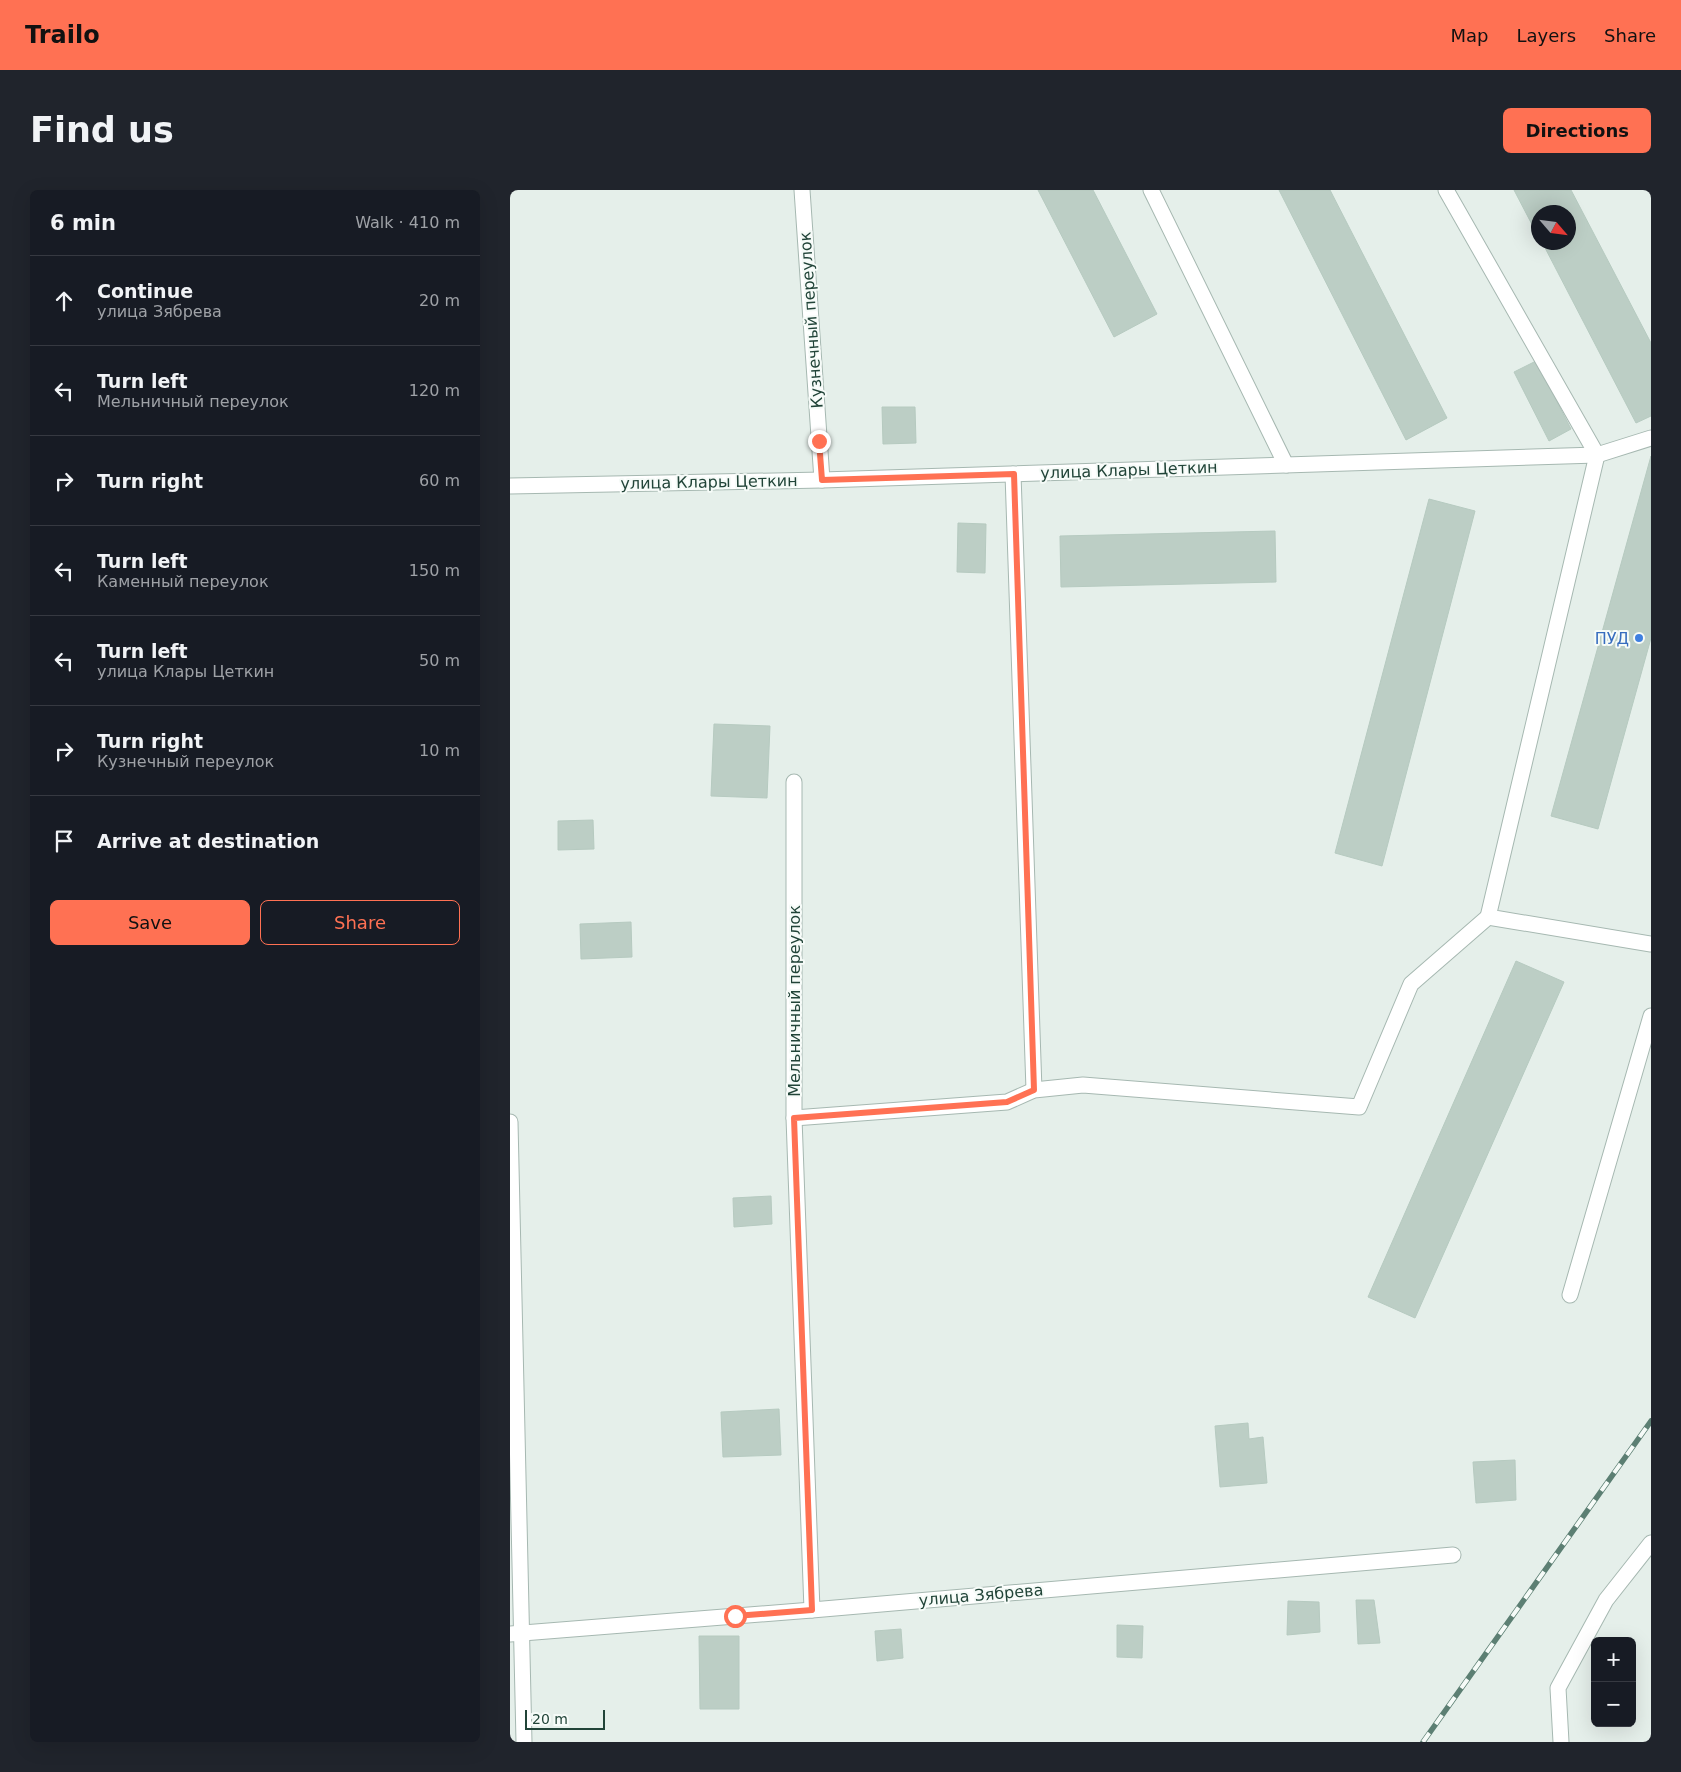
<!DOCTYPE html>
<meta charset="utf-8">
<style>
:root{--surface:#171b24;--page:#20242c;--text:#f1f3f6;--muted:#9ea1a6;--line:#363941;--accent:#ff7153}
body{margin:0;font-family:"DejaVu Sans",sans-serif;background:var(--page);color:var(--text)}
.controls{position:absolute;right:15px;bottom:15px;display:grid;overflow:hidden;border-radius:8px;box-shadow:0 5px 20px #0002}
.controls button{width:45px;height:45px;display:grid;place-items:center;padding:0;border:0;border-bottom:1px solid var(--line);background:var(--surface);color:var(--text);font:25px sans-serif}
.compass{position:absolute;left:1021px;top:15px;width:45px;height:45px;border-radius:50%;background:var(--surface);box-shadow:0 5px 20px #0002;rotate:118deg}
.scale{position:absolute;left:15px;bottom:12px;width:80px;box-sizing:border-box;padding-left:5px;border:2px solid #214438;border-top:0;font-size:14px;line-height:18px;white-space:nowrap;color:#214438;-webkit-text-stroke:4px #f6fbf8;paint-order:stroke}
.stop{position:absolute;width:15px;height:15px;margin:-11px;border:4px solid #ff7153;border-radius:50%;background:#fff}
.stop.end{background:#ff7153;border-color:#fff;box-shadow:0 1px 5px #0008}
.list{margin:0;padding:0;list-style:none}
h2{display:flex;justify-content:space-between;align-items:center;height:65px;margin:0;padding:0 20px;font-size:21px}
h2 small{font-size:16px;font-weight:400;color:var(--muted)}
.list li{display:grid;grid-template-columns:32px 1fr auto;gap:15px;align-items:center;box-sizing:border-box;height:90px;padding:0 20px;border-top:1px solid var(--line)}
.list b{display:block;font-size:19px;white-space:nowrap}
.list p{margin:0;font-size:16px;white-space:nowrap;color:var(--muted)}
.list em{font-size:16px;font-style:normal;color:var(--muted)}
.actions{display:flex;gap:10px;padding:15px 20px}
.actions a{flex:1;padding:11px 0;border:1px solid var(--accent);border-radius:8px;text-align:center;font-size:18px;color:var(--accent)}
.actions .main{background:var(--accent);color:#111}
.icon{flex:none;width:28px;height:28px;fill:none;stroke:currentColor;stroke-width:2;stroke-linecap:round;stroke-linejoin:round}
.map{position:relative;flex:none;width:1141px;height:1552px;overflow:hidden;border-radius:8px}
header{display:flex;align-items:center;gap:30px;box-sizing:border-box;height:70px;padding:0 25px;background:var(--accent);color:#111}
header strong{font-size:24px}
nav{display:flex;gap:28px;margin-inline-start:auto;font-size:18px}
.intro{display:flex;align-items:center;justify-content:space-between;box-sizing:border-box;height:120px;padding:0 30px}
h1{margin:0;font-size:35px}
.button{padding:12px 22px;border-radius:8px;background:var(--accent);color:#111;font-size:18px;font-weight:700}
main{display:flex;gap:30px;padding:0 30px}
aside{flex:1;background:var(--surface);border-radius:8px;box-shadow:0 5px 20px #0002}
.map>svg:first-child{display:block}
</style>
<header>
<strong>Trailo</strong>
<nav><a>Map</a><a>Layers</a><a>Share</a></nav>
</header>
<div class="intro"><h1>Find us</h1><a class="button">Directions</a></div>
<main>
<aside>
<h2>6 min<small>Walk · 410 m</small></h2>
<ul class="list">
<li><svg class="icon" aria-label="ahead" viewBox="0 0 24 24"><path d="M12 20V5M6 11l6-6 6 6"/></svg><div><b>Continue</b><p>улица Зябрева</p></div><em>20 m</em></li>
<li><svg class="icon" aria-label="left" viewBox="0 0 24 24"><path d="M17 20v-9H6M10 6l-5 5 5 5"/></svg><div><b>Turn left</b><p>Мельничный переулок</p></div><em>120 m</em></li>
<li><svg class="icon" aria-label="right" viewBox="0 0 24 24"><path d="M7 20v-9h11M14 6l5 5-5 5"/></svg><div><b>Turn right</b></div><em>60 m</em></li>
<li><svg class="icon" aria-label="left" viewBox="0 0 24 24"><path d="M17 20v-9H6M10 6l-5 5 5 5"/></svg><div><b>Turn left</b><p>Каменный переулок</p></div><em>150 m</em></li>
<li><svg class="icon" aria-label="left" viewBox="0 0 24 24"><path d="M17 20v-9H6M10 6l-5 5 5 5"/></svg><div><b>Turn left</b><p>улица Клары Цеткин</p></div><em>50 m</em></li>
<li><svg class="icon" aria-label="right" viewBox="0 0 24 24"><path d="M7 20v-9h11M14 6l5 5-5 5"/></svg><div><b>Turn right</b><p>Кузнечный переулок</p></div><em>10 m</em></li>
<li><svg class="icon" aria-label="arrive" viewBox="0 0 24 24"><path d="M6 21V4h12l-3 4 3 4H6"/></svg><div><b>Arrive at destination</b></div></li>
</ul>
<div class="actions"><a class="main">Save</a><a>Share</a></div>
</aside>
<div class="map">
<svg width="1141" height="1552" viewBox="0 0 1141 1552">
<rect width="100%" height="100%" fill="#e5efea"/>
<g fill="#bccec5" stroke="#b6cac0">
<path d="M528 0H583L647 124 604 147Z"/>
<path d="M769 0H820L937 228 896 250Z"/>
<path d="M1004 0H1061L1141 153V226L1126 233 1032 52H1058V22H1028V46Z"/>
<path d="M1026 171 1061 239 1039 251 1004 182Z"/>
<path d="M372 217H405L406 253 373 254Z"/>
<path d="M1141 266V448L1088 639 1041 626Z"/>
<path d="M919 309 965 321 872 676 825 663Z"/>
<path d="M448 333 476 334 475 383 447 382Z"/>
<path d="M765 341 766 392 551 397 550 346Z"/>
<path d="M204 534 260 536 257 608 201 606Z"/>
<path d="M83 630 84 659 48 660V631Z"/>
<path d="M121 732 122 767 71 769 70 734Z"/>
<path d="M1006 771 1054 792 905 1128 858 1107Z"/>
<path d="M261 1006 262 1034 224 1037 223 1008Z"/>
<path d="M269 1219 271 1265 213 1267 211 1222Z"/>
<path d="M738 1233 739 1249 753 1247 757 1293 710 1297 705 1236Z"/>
<path d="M1005 1270 1006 1310 966 1313 963 1272Z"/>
<path d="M846 1410H864L870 1453 848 1454Z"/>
<path d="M778 1411 809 1412 810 1442 777 1445Z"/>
<path d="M607 1435 633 1436 632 1468 607 1467Z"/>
<path d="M391 1439 393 1468 367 1471 365 1441Z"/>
<path d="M189 1446H229V1519H190Z"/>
</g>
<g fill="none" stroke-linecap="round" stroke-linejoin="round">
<g stroke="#a6b8b1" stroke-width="17">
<g id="minor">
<path d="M292 0 312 290"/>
<path d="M641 0 776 275"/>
<path d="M936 0 1087 265 978 727 1141 754"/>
<path d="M503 284 524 900"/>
<path d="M0 296 312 290 1087 265 1141 248"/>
<path d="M284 592V928L302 1420"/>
<path d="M284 928 497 912 524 900 573 895 849 917 901 794 978 727"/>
<path d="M0 932 14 1552"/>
<path d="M1060 1105 1141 826"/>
<path d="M0 1444 302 1420 943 1365"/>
<path d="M1051 1552 1048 1498 1096 1410 1141 1353"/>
</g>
</g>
<use href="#minor" stroke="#fff" stroke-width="15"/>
<g stroke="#5c7f73" stroke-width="5.5">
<path id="rail" d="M913 1552 1141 1231"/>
</g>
<use href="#rail" stroke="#f6fbf8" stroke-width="4" stroke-dasharray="11" stroke-linecap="butt"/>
</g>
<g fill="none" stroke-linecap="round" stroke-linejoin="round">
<path stroke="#ff7153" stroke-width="6" d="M225 1426 302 1420 284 928 497 912 524 900 504 284 312 290 309 251"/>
</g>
<circle fill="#3f7fe0" stroke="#f6fbf8" stroke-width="2" cx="1129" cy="448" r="5"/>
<g text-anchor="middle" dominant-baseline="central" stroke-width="4" stroke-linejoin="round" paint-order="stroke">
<g font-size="16" fill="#214438" stroke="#f6fbf8">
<text transform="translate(301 130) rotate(-94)">Кузнечный переулок</text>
<text transform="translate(619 280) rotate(-2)">улица Клары Цеткин</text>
<text transform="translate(199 292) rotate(-1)">улица Клары Цеткин</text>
<text transform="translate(284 811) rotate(-90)">Мельничный переулок</text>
<text transform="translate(471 1405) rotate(-5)">улица Зябрева</text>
</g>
<g font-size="16" fill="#366cbe" stroke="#f6fbf8" text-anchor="end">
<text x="1119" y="448">ПУД</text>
</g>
</g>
</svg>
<div class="controls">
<button>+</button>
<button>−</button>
</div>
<svg class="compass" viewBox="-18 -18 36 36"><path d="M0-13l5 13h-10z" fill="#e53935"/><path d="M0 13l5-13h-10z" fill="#9ea1a6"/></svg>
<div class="scale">20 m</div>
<div class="stop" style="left:225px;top:1426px"></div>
<div class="stop end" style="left:309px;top:251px"></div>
</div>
</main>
